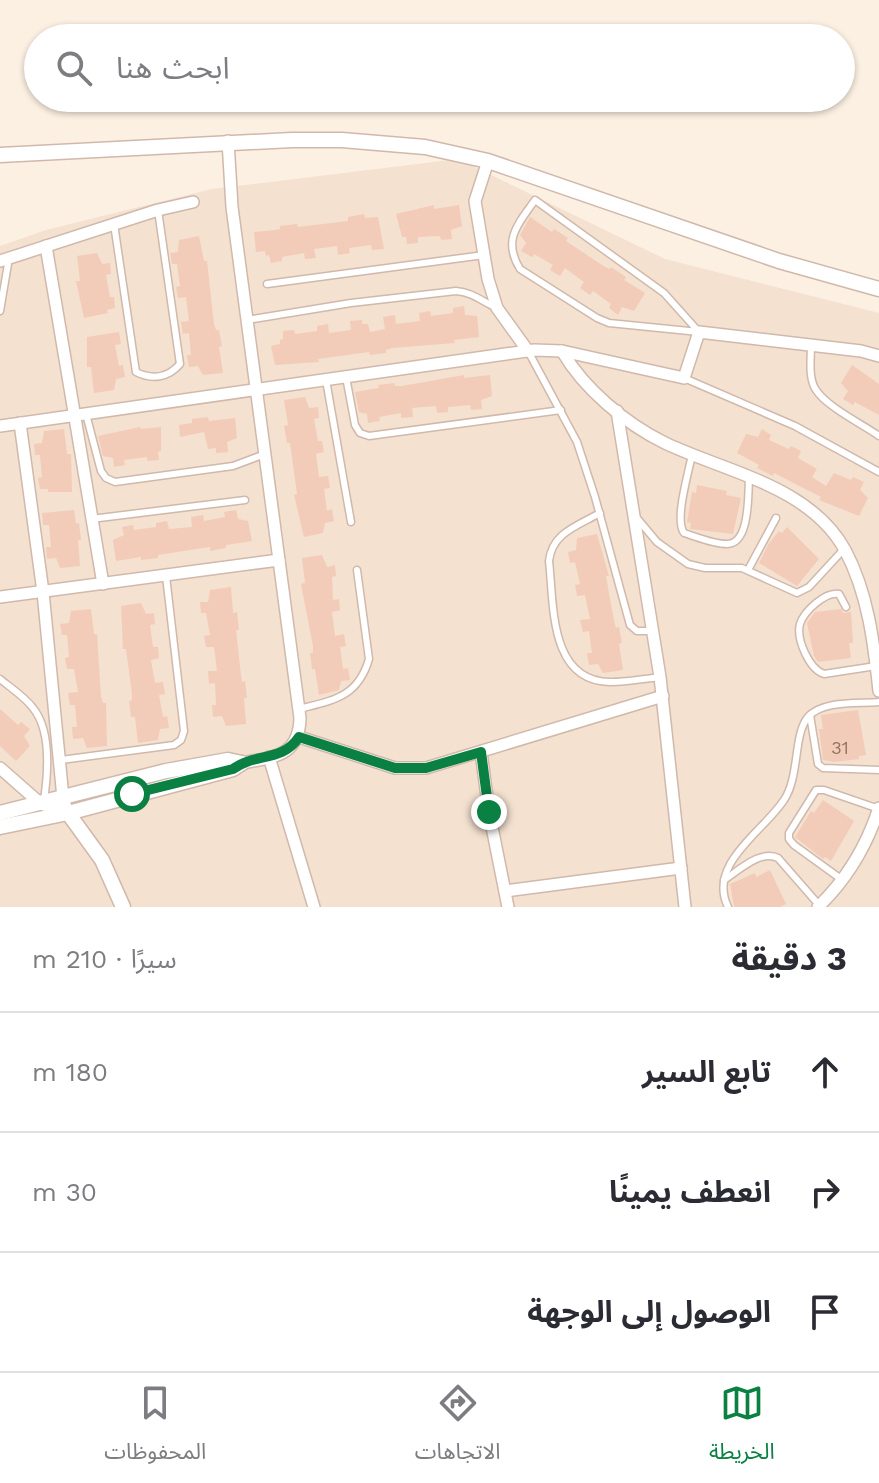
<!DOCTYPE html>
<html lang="ar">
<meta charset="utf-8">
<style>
:root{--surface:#fff;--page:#f7f7f7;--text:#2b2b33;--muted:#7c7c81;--line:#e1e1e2;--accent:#0b8043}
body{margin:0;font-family:"Work Sans","Noto Sans Arabic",sans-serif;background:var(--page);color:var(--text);direction:rtl}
.stop{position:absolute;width:24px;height:24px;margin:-18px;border:6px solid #0b8043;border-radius:50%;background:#fff}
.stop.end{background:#0b8043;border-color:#fff;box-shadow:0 2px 8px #0008}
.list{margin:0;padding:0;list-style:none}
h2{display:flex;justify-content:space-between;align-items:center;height:104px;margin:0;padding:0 32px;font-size:34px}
h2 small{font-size:26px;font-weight:400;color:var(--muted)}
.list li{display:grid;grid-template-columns:52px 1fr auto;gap:24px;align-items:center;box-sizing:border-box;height:120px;padding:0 32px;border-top:2px solid var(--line)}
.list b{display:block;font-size:30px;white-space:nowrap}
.list em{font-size:26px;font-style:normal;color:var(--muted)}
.icon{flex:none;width:44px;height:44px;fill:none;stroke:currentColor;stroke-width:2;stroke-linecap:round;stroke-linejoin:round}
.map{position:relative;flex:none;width:879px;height:907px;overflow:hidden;direction:ltr}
.search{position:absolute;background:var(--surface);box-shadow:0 2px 6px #0004;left:24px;right:24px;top:24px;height:88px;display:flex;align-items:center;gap:20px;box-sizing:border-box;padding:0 28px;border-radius:44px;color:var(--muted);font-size:30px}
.sheet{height:464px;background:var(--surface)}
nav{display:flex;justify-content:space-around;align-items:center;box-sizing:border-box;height:112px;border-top:2px solid var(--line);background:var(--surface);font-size:22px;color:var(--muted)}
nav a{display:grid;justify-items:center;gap:4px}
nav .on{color:var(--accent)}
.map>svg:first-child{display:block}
</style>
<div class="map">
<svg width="879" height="907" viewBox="0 0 879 907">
<rect width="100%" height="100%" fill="#fcf0e2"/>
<path fill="#f4e1d0" d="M458 159 665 259 879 313V907H0V246L46 230 212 189Z"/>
<g fill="#f2ccb9">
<path d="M434 205V209L459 205 462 226 451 230 452 239 441 240 440 236 418 237V243L407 244 406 237H402L396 214Z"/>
<path d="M364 214 365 218 378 217 384 249 372 250 371 245 349 248 350 253 338 255 337 246 314 249 316 258 305 259 304 253 282 257V261L271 263 269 255 266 256 265 251 256 252 254 232 275 230 280 229V226L297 224 298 227 348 221V217Z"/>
<path d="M530 217 552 232 554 229 568 238 566 241 605 267 610 269 611 267 626 277 624 280 645 293 634 311 622 307 618 315 609 308 611 304 593 291 590 295 580 288 584 282 565 268 560 276 550 270 553 265 534 254 532 257 521 251 526 243 520 235Z"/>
<path d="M199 236 204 261H207L214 324 216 330H219L222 346 219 347 223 373 203 375 198 366 189 367 187 355H191L189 333 183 334 181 322 189 321 186 297 178 298 176 287 180 286 177 264H172L170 253 178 252 179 240Z"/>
<path d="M97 253 102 264 110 263 111 274 106 275 110 297H114L115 308 107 310 108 313 84 318 76 281H80L77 256Z"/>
<path d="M464 306 465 315 477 316 479 337 454 340 455 343 392 348 386 350V353L370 355 369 352 318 359 319 362 275 365 271 346 280 344V340L283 339V331L294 330 295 334 317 331V326L328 324 329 333 351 330 350 321 362 320V324H368L370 332 385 329 383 317 395 315 396 324 420 321 419 313 430 311 431 316 453 313V308Z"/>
<path d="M119 332 121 344 115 345 119 366 123 365 125 377 116 379 114 390 94 393 91 367H87V337Z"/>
<path d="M852 365 879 384V415L855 402 853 405 843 399 848 391 841 383Z"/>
<path d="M464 375V378L490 375 492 396 481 400 482 409 471 410 470 405 448 407V412L437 413 436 406 412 408 413 417 401 418V413L379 417 380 421 368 423 367 414 359 412 355 392 379 388 378 385 395 383V386H402Z"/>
<path d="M305 397 309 408 318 407 319 418 314 419 318 441H322L324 452 316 454 319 477 328 476 330 488 324 489 327 511 332 509 334 521 325 523 323 533 304 537 294 495 297 494 290 443H287L284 426 288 425 284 400Z"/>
<path d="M208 417 209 421 235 418 237 438 227 442 228 452 216 453V448L208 449 204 432 180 437 179 425 192 423V419Z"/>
<path d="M140 427 141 429 161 427V451L158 452 159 460 147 461V457L124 460 125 465 114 467 113 458 103 456 98 436Z"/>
<path d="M64 429 67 454H71L72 492H48V489H40L38 478 42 477 40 455H35L34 444 42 443 44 431Z"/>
<path d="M762 429 771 435 769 440 789 449 791 446 801 451 798 458 817 469 812 477 826 486 834 473 851 480 853 477 864 482 860 490 868 498 859 516 819 500 821 497 815 494 774 473 773 476 757 468 759 465 737 453 746 434 758 437Z"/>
<path d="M697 485 727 491 726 495 741 498 733 534 690 529 691 523 687 522 692 492 696 493Z"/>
<path d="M74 510 76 524 79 523 81 540H78L80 566 60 568 56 558 47 559 46 547H51L49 525H43L42 513Z"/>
<path d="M236 510 238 519 248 521 252 541 226 545V548L210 551V547L203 548 158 555V558L141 560V557L116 561 113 540 124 535 122 527 133 525 134 530 156 527V523L167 521 169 529 192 527 191 517 203 515 204 521 225 517 224 512Z"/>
<path d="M787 527 819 559 797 586 759 563 769 543 779 531 782 533Z"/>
<path d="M597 534 609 576H606L614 621 616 628 619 627 622 643 619 644 623 670 603 673 598 664 589 665 587 653H592L589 631 583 632 580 620 590 619 585 595 577 596 575 585 580 584 575 562 570 563 568 552 576 550 577 538Z"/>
<path d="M322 555 327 567 335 565 336 576 332 577 333 600 339 599 340 610 332 612 335 636 344 634 346 646 340 647 343 669 348 668 350 680 341 681 339 690 319 695 315 669H312L310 653H313V646L301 584 305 583 302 558Z"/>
<path d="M231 587 233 613 237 612 239 630H236L241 675 242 682 245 681 247 698H244L246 724 226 726 222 716 213 717 212 705H216L215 683 209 684 208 671H217L214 647H206L204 636 210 635 206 613H201L200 602H208L210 590Z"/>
<path d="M141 603 146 614 154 613 155 624 150 625 153 647H158L159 658 151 660 155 683 163 682 165 694 159 695 163 717 167 716 169 728 160 729 158 740 138 743 135 717H131L129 701 132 700V694L126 649H123L121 606Z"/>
<path d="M91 609 94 634H97L101 697 103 703H106L107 746 87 748 83 738 73 739 72 727H77L75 705H70L68 693 78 692 74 669H67L65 658 69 657 68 645 67 635H62L60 624 69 623 71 611Z"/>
<path d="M841 609 843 613 851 612 853 643H849L851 658 818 662 814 656 807 623 815 612Z"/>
<path d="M0 709 18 725 21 722 30 729 24 736 30 746 16 761 0 746Z"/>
<path d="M858 710 866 755 859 756V759L835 762 823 760 819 729H823L821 715Z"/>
<path d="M823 800 854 821 831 861 825 857 823 859 795 837 811 811 814 813Z"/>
<path d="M770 870 786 904 780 907H734L730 884 755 873 756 877Z"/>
</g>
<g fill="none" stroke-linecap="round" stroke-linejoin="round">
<g stroke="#d0b9ac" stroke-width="9">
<g id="service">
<path d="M535 200 664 293 699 332 609 323 597 318 520 269C502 240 518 224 535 200Z"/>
<path d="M114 224 136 372C152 380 168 378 180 364L158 210"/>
<path d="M267 284 484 255"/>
<path d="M0 311 9 258"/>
<path d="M247 320 351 303 456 291C472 292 483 302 497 308"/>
<path d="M811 345C811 359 808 378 816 390 827 407 862 424 879 436"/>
<path d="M528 351 577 442 595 497 630 625 637 631H653"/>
<path d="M346 377 355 425 360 433 369 436 561 410"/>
<path d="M684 378 795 426 879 472"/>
<path d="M326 380 351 522"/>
<path d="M86 414 101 471 106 478 115 482 233 466 265 454"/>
<path d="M692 454C689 472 674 519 684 533 697 537 713 544 727 544 750 544 748 495 749 478"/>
<path d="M600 513C577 526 552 533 549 561 554 605 549 681 610 682 626 682 644 679 660 677"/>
<path d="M636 517 657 542 688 564 705 568H742L797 593 809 587 844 549"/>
<path d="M91 519 245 500"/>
<path d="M748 570 776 518"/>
<path d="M846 607 839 594C826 591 804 611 800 624 796 639 809 669 824 674L876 666"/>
<path d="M0 679C11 688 25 697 33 708 51 730 48 773 44 800"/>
<path d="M299 709C334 700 358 697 369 659L357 570"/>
<path d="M810 715 818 764 823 768 879 770"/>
<path d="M61 760 174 745 181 740 184 731 166 576"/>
<path d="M841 879 794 845 789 839V833L816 790H824L879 809"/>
<path d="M724 880C738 871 761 849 778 858L819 905"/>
<path d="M728 907C707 864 763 832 784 800 800 776 793 735 808 717 823 700 858 704 879 702"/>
</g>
</g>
<g stroke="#d0b9ac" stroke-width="14">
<g id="minor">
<path d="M228 141 232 207 300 718C299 757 273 757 242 763"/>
<path d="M488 161 475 201 488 279 497 308 528 351"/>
<path d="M46 246 103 584"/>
<path d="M0 261 158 210 193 202"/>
<path d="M562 351C584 389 626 424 665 443 726 472 810 486 845 550 868 593 874 643 879 691"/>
<path d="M617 411 660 677 685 907"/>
<path d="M20 423 43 592 63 798 68 813"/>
<path d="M0 426 534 350 562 351 684 378 699 332 861 351 879 356"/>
<path d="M0 597 279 560"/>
<path d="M299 737 395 768H426L663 696"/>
<path d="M481 752 489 812 508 907"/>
<path d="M269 757 314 907"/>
<path d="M0 768 41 804 68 813"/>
<path d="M505 891 681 868"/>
<path d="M818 907C846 880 867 845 879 808"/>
</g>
</g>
<g stroke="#d0b9ac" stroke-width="17">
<g id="tertiary">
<path d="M0 155 292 140H342L425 147 488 161 779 261 879 289"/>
<path d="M0 813 166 771 228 760 242 763"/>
<path d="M68 813 102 860 123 907"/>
<path d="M0 827 68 813 233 769 242 763"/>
</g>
</g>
<use href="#service" stroke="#fff" stroke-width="6"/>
<use href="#minor" stroke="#fff" stroke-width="11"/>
<use href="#tertiary" stroke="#fff" stroke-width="14"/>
</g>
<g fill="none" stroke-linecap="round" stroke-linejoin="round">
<path stroke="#0b8043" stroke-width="10" d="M132 794 233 769C254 753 283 762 299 737L395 768H426L481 752 489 812"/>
</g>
<g text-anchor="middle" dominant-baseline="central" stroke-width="7" stroke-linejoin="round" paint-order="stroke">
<g font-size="18" fill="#947364">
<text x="840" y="747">31</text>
</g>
</g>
</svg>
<div class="stop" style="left:132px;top:794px"></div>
<div class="stop end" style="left:489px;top:812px"></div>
<div class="search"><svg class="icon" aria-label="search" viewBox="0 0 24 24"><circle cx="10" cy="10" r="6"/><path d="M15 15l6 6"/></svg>ابحث هنا</div>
</div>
<section class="sheet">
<h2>3 دقيقة<small>سيرًا · 210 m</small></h2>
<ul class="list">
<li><svg class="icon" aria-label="ahead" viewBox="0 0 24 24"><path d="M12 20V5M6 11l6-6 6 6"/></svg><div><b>تابع السير</b></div><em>180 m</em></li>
<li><svg class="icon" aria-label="right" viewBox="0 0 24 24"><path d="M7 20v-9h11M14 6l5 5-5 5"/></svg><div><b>انعطف يمينًا</b></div><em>30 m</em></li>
<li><svg class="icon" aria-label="arrive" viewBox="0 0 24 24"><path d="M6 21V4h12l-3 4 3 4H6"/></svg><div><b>الوصول إلى الوجهة</b></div></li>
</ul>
</section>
<nav>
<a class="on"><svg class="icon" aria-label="map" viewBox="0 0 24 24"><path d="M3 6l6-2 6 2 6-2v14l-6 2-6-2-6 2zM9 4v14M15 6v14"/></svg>الخريطة</a>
<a><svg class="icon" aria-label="directions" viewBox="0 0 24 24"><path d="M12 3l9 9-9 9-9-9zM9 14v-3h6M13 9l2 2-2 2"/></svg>الاتجاهات</a>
<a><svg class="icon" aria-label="saved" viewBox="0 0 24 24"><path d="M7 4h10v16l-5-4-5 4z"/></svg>المحفوظات</a>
</nav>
